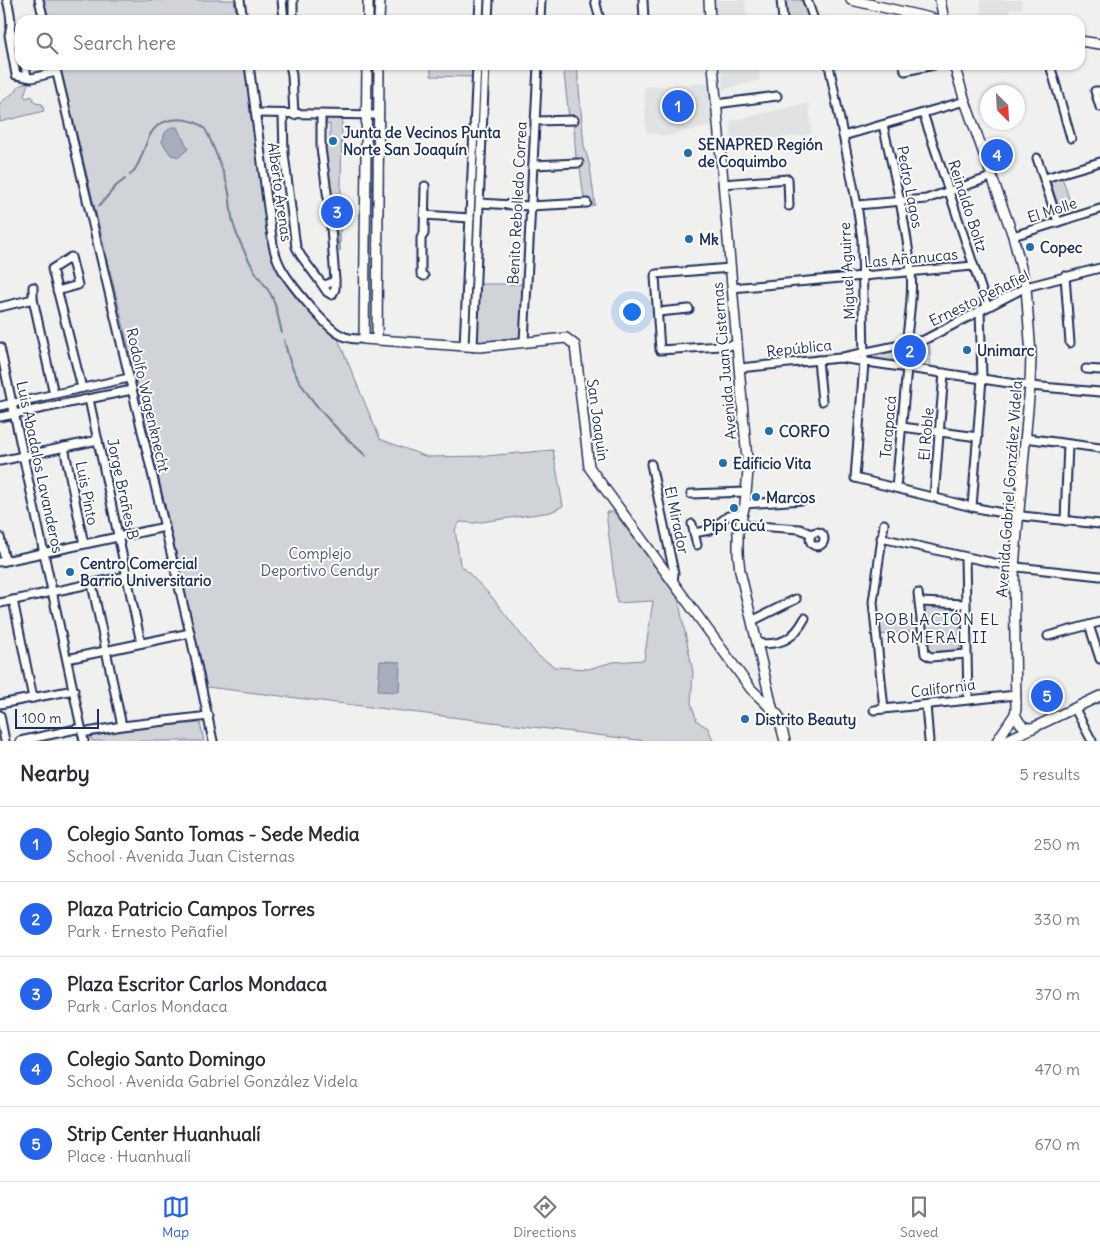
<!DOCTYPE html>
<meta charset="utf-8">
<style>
:root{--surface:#fff;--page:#f7f7f7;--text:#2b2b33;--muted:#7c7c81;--line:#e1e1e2;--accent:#2563eb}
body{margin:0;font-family:Delius,sans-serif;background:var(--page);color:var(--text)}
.compass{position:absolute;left:980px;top:85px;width:45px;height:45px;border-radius:50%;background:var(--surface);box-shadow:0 1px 4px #0004;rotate:156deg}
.scale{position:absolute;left:15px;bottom:12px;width:84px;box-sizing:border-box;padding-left:5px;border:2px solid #1b2f5e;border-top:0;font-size:14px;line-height:18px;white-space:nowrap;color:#1b2f5e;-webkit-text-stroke:4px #fdfcf7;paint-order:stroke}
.you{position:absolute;left:631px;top:311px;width:18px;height:18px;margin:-12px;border:4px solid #fff;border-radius:50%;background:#1a73e8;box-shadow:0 0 0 8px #1a73e833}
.badge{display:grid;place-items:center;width:32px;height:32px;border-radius:50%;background:var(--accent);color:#fff;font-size:16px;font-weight:700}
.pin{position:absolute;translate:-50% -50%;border:2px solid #fff;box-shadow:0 1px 5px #0006}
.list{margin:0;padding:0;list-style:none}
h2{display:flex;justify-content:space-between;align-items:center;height:65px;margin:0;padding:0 20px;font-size:21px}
h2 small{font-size:16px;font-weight:400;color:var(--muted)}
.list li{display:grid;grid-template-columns:32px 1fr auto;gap:15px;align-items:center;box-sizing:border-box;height:75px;padding:0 20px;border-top:1px solid var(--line)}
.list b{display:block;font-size:19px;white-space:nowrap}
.list p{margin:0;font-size:16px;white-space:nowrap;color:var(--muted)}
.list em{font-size:16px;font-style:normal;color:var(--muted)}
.icon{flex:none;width:28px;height:28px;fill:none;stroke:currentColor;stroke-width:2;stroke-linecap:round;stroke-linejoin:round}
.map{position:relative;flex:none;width:1100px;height:741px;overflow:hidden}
.search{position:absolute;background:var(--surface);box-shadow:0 1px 4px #0004;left:15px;right:15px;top:15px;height:55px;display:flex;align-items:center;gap:12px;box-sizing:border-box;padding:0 18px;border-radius:15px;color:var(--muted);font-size:19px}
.sheet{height:440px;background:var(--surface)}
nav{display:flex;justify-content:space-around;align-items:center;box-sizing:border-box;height:70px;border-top:1px solid var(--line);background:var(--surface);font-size:14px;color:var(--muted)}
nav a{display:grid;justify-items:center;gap:2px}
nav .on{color:var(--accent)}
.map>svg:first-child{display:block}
</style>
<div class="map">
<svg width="1100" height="741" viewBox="0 0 1100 741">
<rect width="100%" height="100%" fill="#f0f0ee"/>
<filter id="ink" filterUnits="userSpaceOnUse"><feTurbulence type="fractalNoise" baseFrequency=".02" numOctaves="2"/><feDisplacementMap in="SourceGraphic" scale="10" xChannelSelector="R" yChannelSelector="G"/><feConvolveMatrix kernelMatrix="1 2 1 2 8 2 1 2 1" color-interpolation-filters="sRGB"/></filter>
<g filter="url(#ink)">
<g fill="#e0e2e3">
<path d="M715 0H747L745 5 748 20H717Z"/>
<path d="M981 0H1021L1022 8 1009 10V20L981 19Z"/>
<path d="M721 65H757L760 80 723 90Z"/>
<path d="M709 83 713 125 667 136 646 132 644 87Z"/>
<path d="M809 103 812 134 732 143 730 121Z"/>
</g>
<g fill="#d0d3d8" stroke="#76819b">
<path d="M44 0H234L237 20H49Z"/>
<path d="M784 0H802L809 20H788Z"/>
<path d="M60 65H245L269 247 283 278 332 336 338 339 380 439 427 457 486 456 553 450 563 506 551 512 474 523 460 522 455 529 460 564 491 596 537 655 555 667 588 669 613 662 644 660 653 601 617 603 606 512H614L678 598 693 672 691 703 697 721 708 728 713 741H646L207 687 124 328Z"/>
<path d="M431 65H474L473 77 431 76Z"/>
<path d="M563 65H577L584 146 590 166 595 205 585 206 579 160 576 159 574 127 569 118Z"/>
<path d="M29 81 24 95 26 98 32 96 35 103 42 104 44 111 0 122V103L17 90V87Z"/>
<path d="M329 117H342L340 251 324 146 330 145V124L326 125 327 119Z"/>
<path d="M370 118H375L373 330 370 333 367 330Z"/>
<path d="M1062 177 1074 214 1062 218 1051 183V180Z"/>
<path d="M480 284H523L520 337 477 342Z"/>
<path d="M929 341 931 368 872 360 869 356Z"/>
<path d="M928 604 959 608 960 651 929 653 928 650 924 607Z"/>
<path d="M888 620 889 622 918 620 919 631 878 635 877 621Z"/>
<path d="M200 723 204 741H92L90 736 126 729Z"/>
</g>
<g fill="#a7adbd" stroke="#6f7b97">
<path d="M171 127H177C180 135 185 141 188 149L179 157 171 155 162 142 165 133Z"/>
<path d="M380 661 400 662 399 692 378 691Z"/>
</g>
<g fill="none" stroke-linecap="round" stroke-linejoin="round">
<g stroke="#6f7b97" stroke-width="2">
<path d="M130 175C146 161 143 130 164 122 176 117 195 119 204 128 208 131 227 181 228 188 231 200 230 214 234 226 238 240 246 255 253 268 258 278 267 286 272 297 277 308 279 321 282 333"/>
<path d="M99 206 116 186 125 179"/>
<path d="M284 340C287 351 289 363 295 373 310 403 340 433 366 456"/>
</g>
<g stroke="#1b2f5e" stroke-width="11">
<g id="minor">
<path d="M7 0C10 11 13 25 9 35L16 75 32 78 56 72"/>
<path d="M39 0 44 20"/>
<path d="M240 0 243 20"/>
<path d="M282 0 284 20"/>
<path d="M293 0V20"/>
<path d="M595 0 600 20"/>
<path d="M643 0 644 20"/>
<path d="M781 0 783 20"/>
<path d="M807 0 814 20"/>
<path d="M479 20 480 0"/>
<path d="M488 20 489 0"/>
<path d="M540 20 541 0"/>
<path d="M10 30 20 48"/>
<path d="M25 65 27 77"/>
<path d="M55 65 190 633 213 741"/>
<path d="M249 65 273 245C275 254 278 263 283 271 292 286 326 328 341 335 348 339 355 339 364 339"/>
<path d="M290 65 292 75 294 115"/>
<path d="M829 65 857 205 862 240 864 363 855 478 972 507 1012 515 1100 524"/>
<path d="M904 65 905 71 934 65"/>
<path d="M1050 65 1071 138"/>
<path d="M1100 91H1095L1100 107"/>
<path d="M716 104 777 96"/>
<path d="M256 113 379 115"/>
<path d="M923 113 987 306"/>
<path d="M283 115 284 154 296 247 301 256 321 283 326 285 335 280 330 214 321 148V115"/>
<path d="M535 121 574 120"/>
<path d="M883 125C894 173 906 222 911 271 913 295 909 320 906 344"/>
<path d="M843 136 965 101"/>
<path d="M1037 158 1058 222"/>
<path d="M533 165 579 163"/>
<path d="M1045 178 1100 162"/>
<path d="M723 184 788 179 789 206"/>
<path d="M480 203 530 206 587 203"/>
<path d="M857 205 926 199 991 177"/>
<path d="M424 215 470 218"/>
<path d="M1013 236 1100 209"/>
<path d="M730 268 656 274 655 276 660 350 736 345"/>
<path d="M424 276 421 274V238L424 234 425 186"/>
<path d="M1065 276 1070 343"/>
<path d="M321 283 327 292 332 295 335 289V280"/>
<path d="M33 287V299L54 394"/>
<path d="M732 288 973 266"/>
<path d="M57 291 78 285 71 257 52 269 82 388"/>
<path d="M0 307 33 299"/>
<path d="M658 312 689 309"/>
<path d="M524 342 538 65"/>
<path d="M464 346 477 65"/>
<path d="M0 347 84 741"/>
<path d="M473 347 485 65"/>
<path d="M843 357 924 340 1026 287 1100 268"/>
<path d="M818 360 822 401"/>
<path d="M739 368 840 358 1030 386 1100 392"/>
<path d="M1086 369 1100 370"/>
<path d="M89 399 141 643"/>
<path d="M0 406 129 378"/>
<path d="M0 417 132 390"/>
<path d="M902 427 978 437"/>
<path d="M1025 438 1100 448"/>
<path d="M64 447 84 544"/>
<path d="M0 461 98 440"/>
<path d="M651 464 674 573 673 582"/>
<path d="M896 488 907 368"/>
<path d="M691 494 746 492"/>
<path d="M934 497 944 373"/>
<path d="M745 504 803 500"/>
<path d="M972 507 982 378 980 310"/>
<path d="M1065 521 1068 444"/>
<path d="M692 524 697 545"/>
<path d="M740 525 800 529 811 534"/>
<circle cx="817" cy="539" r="7"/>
<path d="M694 533 710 530 728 516 743 514"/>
<path d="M0 537 5 561"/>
<path d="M881 538 1008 566 1100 576"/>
<path d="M965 558 968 699"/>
<path d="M0 562 165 527"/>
<path d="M92 584 122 726"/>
<path d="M918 593 925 654 931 657 966 654"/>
<path d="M13 600 33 698"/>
<path d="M920 602 965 604"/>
<path d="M0 603 127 576"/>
<path d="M752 621 796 599"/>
<path d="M1089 625 1100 659"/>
<path d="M1048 636 1100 622"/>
<path d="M757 643C781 646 794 639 805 618"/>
<path d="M67 659 190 633"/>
<path d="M0 704 74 690"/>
<path d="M926 705 929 741"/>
<path d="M884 709 873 602 884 524"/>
<path d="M1075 709 1092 741"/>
<path d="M874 710 1016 695"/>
<path d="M0 715 5 741"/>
<path d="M82 733 122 726 209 716"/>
<path d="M20 741 81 728"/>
</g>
</g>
<g stroke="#1b2f5e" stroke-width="12">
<g id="major">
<path d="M709 0 710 20"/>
<path d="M851 0 939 20"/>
<path d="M940 0 944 20"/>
<path d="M368 20V0"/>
<path d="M379 20 380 0"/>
<path d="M1080 41 1100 44"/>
<path d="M367 65 364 339 480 347 566 338 575 345 589 467 751 689 778 715 785 741"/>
<path d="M713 65 748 471 745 504 738 533V553L740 571 773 711"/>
<path d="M954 65 965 101 1013 236 1026 287 1031 355 1030 386 1014 567 1016 709 1015 714 997 741"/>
<path d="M377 340 379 65"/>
<path d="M1015 714C1019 723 1023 729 1033 728"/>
<path d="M1005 741 1100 696"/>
</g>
</g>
<use href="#minor" stroke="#fdfcf7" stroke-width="7"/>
<use href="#major" stroke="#fdfcf7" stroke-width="9"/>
</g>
</g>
<g fill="#1f6fb2" stroke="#fdfcf7" stroke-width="2">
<circle cx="333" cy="141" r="5"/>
<circle cx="688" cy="153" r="5"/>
<circle cx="689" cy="239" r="5"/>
<circle cx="1030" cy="247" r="5"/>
<circle cx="967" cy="350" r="5"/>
<circle cx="769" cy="431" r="5"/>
<circle cx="723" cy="463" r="5"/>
<circle cx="756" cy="497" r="5"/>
<circle cx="734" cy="508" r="5"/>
<circle cx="70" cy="572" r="5"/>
<circle cx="745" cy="719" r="5"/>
</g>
<g text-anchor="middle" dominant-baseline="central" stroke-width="4" stroke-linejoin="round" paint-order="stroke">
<g font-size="15" font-weight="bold" fill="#1b2f5e" stroke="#fdfcf7" text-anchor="start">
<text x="343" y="132">Junta de Vecinos Punta<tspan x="343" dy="17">Norte San Joaquín</tspan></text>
<text x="698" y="144">SENAPRED Región<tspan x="698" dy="17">de Coquimbo</tspan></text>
<text x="699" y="239">Mk</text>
<text x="1040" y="247">Copec</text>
<text x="977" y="350">Unimarc</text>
<text x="779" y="431">CORFO</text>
<text x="733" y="463">Edificio Vita</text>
<text x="766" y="497">Marcos</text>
<text x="734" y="525" text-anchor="middle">Pipi Cucú</text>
<text x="80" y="563">Centro Comercial<tspan x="80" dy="17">Barrio Universitario</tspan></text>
<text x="755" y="719">Distrito Beauty</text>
</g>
<g font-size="15" fill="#1b2f5e" stroke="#fdfcf7">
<text transform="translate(910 187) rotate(79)">Pedro Lagos</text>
<text transform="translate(280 192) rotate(82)">Alberto Arenas</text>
<text transform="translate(517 203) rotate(-87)">Benito Rebolledo Correa</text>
<text transform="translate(968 206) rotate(72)">Reinaldo Boltz</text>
<text transform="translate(1052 210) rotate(-18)">El Molle</text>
<text transform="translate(911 258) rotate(-5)">Las Añanucas</text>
<text transform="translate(847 271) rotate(-93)">Miguel Aguirre</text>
<text transform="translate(979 298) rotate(-26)">Ernesto Peñafiel</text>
<text transform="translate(799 348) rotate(-6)">República</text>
<text transform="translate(724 361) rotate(-95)">Avenida Juan Cisternas</text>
<text transform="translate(148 400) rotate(77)">Rodolfo Wagenknecht</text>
<text transform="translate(598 420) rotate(82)">San Joaquín</text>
<text transform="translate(888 427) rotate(-85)">Tarapacá</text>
<text transform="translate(926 434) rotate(-85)">El Roble</text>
<text transform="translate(40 467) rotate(78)">Luis Abadalos Lavanderos</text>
<text transform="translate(123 489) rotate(78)">Jorge Brañes B</text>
<text transform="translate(1009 489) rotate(-86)">Avenida Gabriel González Videla</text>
<text transform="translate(87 493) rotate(79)">Luis Pinto</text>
<text transform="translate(677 520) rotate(78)">El Mirador</text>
<text transform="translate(943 688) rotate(-7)">California</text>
</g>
<g font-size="15" fill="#48587c" stroke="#fdfcf7">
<text x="320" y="553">Complejo<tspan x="320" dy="17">Deportivo Cendyr</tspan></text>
</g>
<g font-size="16" letter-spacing="1" fill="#1b2f5e" stroke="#fdfcf7">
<text x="937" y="619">POBLACIÓN EL<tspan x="937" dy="18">ROMERAL II</tspan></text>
</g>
</g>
</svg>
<svg class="compass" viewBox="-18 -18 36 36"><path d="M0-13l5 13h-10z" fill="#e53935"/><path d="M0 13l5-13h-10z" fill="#7c7c81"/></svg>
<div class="scale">100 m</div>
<div class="you"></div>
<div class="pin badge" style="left:678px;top:106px">1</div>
<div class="pin badge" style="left:910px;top:351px">2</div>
<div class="pin badge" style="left:337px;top:212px">3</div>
<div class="pin badge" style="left:997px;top:155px">4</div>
<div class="pin badge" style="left:1047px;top:696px">5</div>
<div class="search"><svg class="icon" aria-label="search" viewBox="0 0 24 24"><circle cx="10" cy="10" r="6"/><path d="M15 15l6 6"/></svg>Search here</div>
</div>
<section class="sheet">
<h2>Nearby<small>5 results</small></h2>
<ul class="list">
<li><span class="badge">1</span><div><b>Colegio Santo Tomas - Sede Media</b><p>School · Avenida Juan Cisternas</p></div><em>250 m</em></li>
<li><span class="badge">2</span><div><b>Plaza Patricio Campos Torres</b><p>Park · Ernesto Peñafiel</p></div><em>330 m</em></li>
<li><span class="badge">3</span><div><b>Plaza Escritor Carlos Mondaca</b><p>Park · Carlos Mondaca</p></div><em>370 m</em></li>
<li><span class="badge">4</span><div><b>Colegio Santo Domingo</b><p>School · Avenida Gabriel González Videla</p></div><em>470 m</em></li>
<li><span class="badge">5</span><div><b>Strip Center Huanhualí</b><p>Place · Huanhualí</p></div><em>670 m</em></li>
</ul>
</section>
<nav>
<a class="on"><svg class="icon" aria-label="map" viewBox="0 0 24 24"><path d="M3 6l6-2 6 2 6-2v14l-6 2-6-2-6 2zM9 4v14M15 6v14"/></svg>Map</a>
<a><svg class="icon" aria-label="directions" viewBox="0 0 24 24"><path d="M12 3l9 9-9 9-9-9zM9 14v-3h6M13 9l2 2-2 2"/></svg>Directions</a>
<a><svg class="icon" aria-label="saved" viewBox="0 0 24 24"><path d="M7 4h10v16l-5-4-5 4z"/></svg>Saved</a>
</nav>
